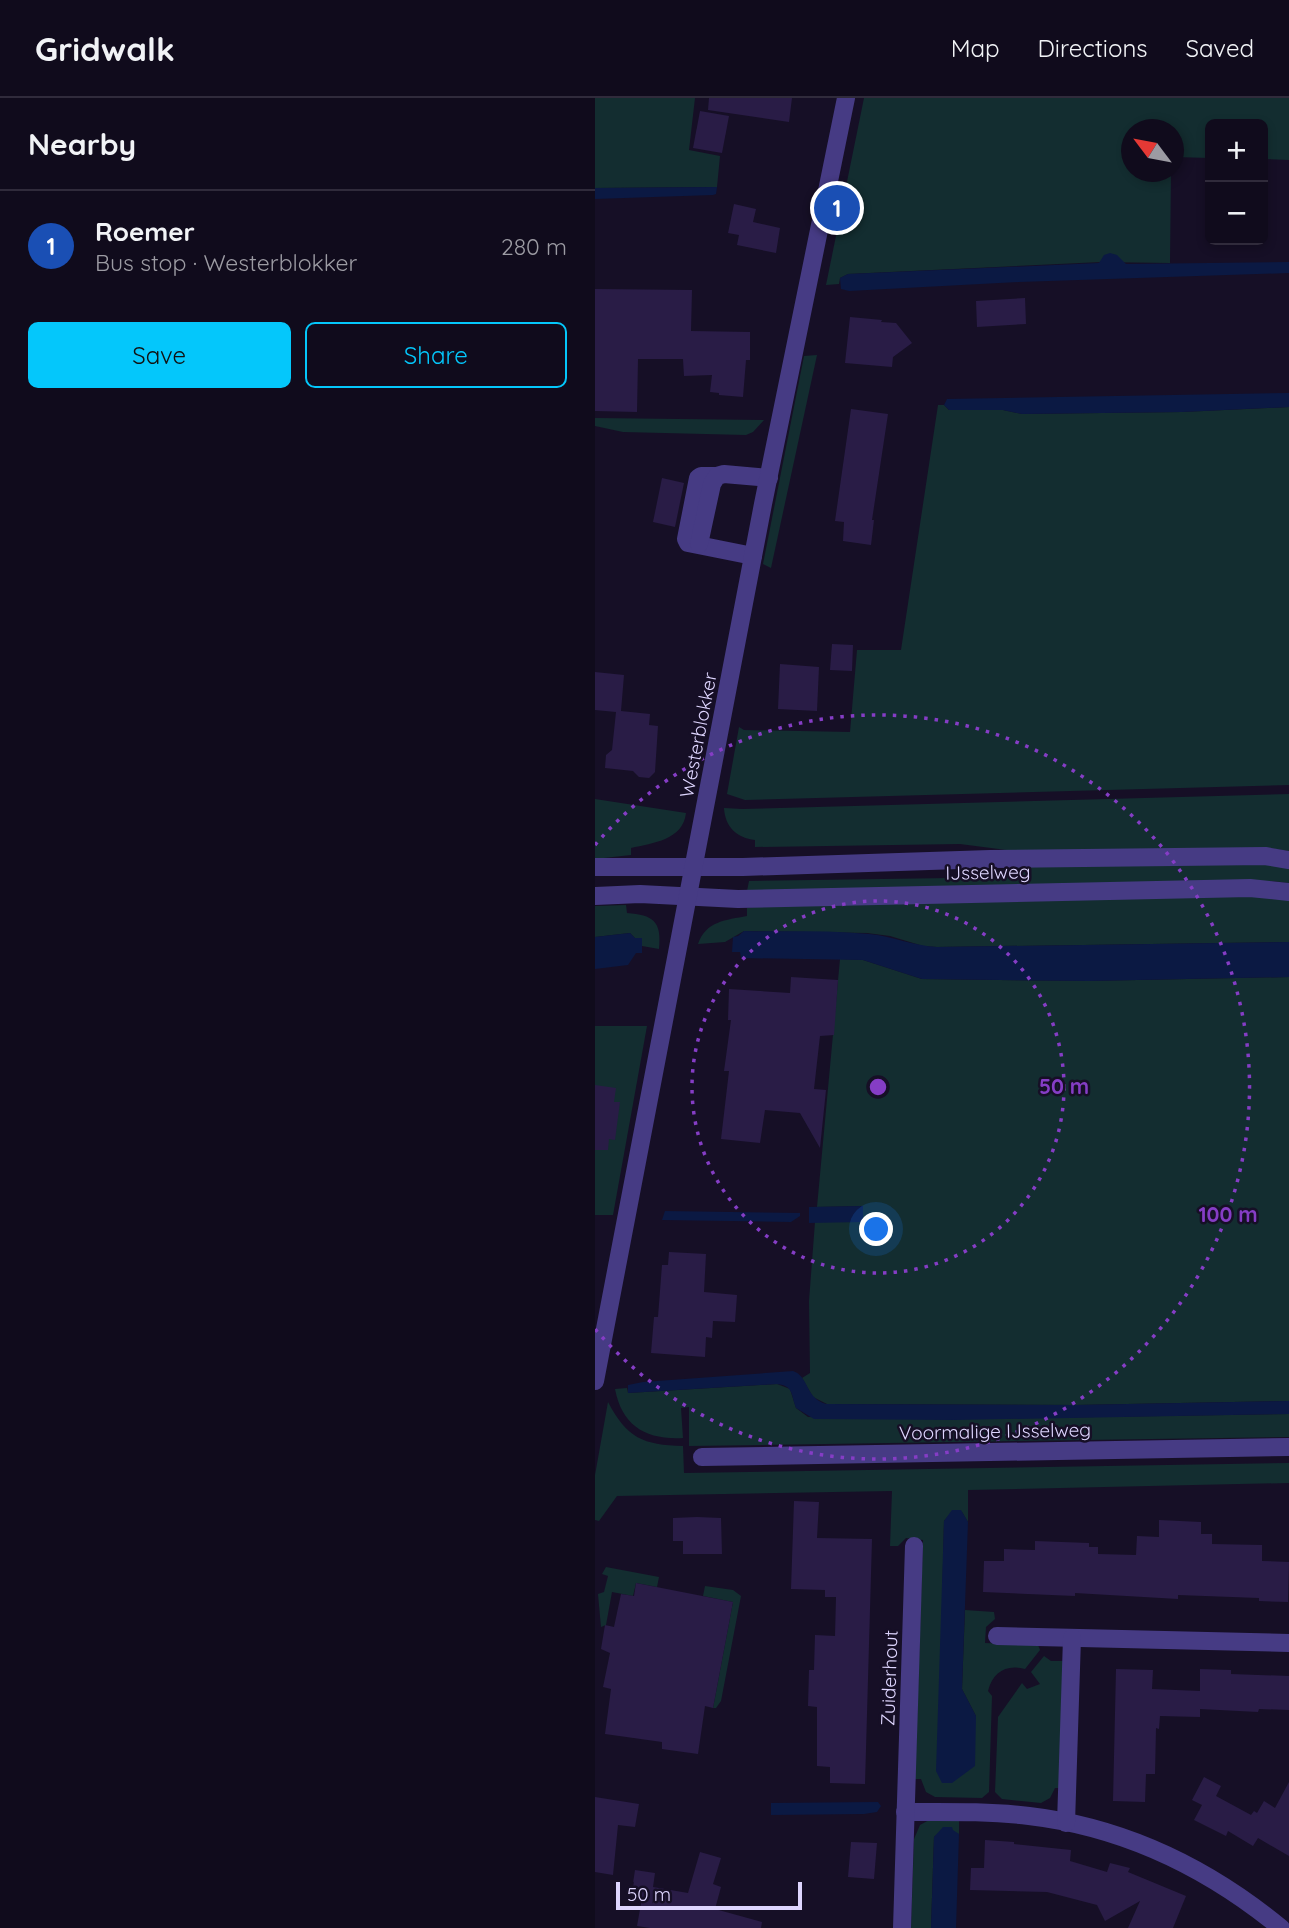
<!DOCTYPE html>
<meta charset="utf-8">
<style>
:root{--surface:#100b1c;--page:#191425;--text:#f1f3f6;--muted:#9c9ba3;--line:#302b3b;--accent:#04c7fb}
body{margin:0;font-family:Quicksand,sans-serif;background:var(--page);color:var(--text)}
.controls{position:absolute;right:21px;top:21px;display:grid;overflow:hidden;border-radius:10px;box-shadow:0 4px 10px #0003}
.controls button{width:63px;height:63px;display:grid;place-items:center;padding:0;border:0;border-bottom:2px solid var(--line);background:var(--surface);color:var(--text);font:35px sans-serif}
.compass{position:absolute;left:526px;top:21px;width:63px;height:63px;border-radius:50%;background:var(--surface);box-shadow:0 4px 10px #0003;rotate:302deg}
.scale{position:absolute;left:21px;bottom:18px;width:186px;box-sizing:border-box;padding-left:7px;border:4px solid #ded5fe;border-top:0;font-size:19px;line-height:24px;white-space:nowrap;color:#ded5fe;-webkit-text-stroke:5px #160f26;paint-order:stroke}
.you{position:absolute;left:282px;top:1132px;width:24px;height:24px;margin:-18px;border:5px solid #fff;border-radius:50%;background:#1a73e8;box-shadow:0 0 0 10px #1a73e833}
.badge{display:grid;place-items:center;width:46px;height:46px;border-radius:50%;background:var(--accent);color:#fff;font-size:23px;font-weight:700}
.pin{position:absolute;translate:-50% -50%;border:4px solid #fff;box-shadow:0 2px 7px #0006}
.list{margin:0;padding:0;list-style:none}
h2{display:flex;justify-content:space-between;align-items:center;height:91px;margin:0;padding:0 28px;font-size:30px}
h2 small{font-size:23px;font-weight:400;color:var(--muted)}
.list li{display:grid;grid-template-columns:46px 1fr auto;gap:21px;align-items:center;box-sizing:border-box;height:112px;padding:0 28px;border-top:2px solid var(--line)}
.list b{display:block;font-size:26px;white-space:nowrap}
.list p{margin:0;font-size:23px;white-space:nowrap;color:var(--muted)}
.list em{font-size:23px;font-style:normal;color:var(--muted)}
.actions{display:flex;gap:14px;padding:21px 28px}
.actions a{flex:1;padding:16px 0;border:2px solid var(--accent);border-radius:10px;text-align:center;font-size:24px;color:var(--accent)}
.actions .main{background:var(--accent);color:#111}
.map{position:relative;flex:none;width:694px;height:1830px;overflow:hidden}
header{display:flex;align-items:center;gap:42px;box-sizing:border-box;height:98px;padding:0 35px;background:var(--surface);border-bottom:2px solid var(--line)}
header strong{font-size:33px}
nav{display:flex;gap:38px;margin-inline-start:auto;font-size:24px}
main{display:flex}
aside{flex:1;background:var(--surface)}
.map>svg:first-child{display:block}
</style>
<header>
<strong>Gridwalk</strong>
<nav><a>Map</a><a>Directions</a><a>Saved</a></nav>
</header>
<main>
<aside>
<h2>Nearby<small></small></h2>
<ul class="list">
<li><span class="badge" style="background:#1a4fb4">1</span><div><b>Roemer</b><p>Bus stop · Westerblokker</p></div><em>280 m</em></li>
</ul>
<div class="actions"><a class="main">Save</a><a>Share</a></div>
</aside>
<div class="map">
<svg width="694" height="1830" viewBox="0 0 694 1830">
<rect width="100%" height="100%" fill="#160f26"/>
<g fill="#132d30">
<path d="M0 0H100L94 52 125 58 122 89 0 90Z"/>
<path d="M269 0H694V62L668 61V26H615V60L579 59 578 32H536V74H576L575 165 506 164 253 176 245 180 244 186 231 187Z"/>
<path d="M222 257 176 470 168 466 209 258Z"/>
<path d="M343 307H349L354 312H408L427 316 587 314 694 309V687L150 702 132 696 144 629 149 632 255 634 262 552H306Z"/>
<path d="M0 320 169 322 158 334 151 337 28 334 0 328Z"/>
<path d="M694 696V753L674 750 426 754 365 746 160 749V742C142 740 130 729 129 710L147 711Z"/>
<path d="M0 701 91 715C88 742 58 745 36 750V757L0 761Z"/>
<path d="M659 765 694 770V785L677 783 152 793 154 783 356 780 430 767Z"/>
<path d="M665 796 694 801V844L342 849 328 848 295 838 272 835 149 833 130 844 103 846C111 823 131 822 152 818V810L191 805Z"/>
<path d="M31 807 32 815C58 817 67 823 64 851L47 848V840H40L35 835 0 839V808Z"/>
<path d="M245 861 268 862 327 881 493 883 694 879V1303L481 1307 232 1306 218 1299 207 1280 215 1275 214 1203 220 1124H267V1108L222 1109Z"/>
<path d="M0 928H52L18 1117H0Z"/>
<path d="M182 1286 195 1291 201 1310 213 1319 369 1321 694 1316V1339L94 1348V1309L86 1310 88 1340C51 1342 27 1328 20 1291L32 1290 33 1295Z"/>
<path d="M13 1304C32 1340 48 1347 88 1348L89 1375 694 1365V1385L373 1392V1424L367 1414 358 1412 349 1423 343 1677 381 1618 367 1591 370 1512 399 1514 400 1521 391 1529 390 1545 443 1547 445 1552 430 1571C411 1566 398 1574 393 1593L397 1598 394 1694 387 1700 340 1699 331 1694 326 1681H320L328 1442 311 1440 303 1448H295L297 1393 22 1398 4 1423 0 1422V1377Z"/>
<path d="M11 1469 64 1479 62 1489 41 1485 38 1498 17 1494 11 1527 6 1529 3 1496 9 1494 13 1478 7 1476Z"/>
<path d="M110 1488 138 1492 146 1498 126 1603 121 1610H118L138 1504 108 1498Z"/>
<path d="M449 1558 456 1563H469L465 1690H460L455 1700 446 1705 407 1701 400 1694 403 1619 427 1585 432 1591 445 1586 436 1574Z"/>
<path d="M336 1721 364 1722V1736L348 1731 339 1739 336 1830H316L319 1741 325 1727Z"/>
</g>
<g fill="#0b1943">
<path d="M122 89 121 96 118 97 0 101V90Z"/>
<path d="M515 155 522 157 531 166 694 164V175L424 184 254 193 246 191 245 180 253 176 504 165 509 157Z"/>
<path d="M694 295V309L587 314 427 316 408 312H354L349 307 352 301Z"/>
<path d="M149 833C190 834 232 832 274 836 297 838 319 848 342 849L694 844V879L493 883 327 881 268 862 146 860 145 854H137L138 839 143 838Z"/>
<path d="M35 835 40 840H47V855H41L33 867 0 871V839Z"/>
<path d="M268 1108V1124L214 1125V1109Z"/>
<path d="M70 1113 205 1115V1118L196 1124 67 1122Z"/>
<path d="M198 1273C214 1278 210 1300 231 1306L481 1307 694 1303V1316L359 1322 219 1321 201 1310C196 1297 199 1288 182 1286L33 1295V1287L48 1284Z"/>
<path d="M357 1412H366L373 1424 367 1591 381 1618 380 1668 357 1685H347L341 1673 349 1423Z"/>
<path d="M283 1704 286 1708 282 1714 269 1716 176 1717V1705Z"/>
<path d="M348 1729H357L358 1732 364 1736 361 1830H336L339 1739Z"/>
</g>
<g fill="#291c46">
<path d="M114 0H197L194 24 113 12Z"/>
<path d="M105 13 134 18 127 55 98 50Z"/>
<path d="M139 106 161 111 158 124 185 130 181 155 142 147 144 137 133 135Z"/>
<path d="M0 191 97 192 96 233 155 234V262H151L148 299 124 297V295L115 294 117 277 89 278 88 261H43L42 314 0 313Z"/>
<path d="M430 200 431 226 382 229 381 203Z"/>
<path d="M255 219 287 222 286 224 301 225 317 245 298 259 297 269 250 265Z"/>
<path d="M256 311 293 316 277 422H279L276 447 248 443 249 424 240 423Z"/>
<path d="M67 380 89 385 80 429 58 424Z"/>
<path d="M237 546 258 547 257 573 235 572Z"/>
<path d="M185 566 224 569 222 613 183 611Z"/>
<path d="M0 574 29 577 26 613 55 616 54 627 63 628 60 674 54 680 44 679 38 673 10 670 11 657 17 652 21 614 0 612Z"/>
<path d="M196 879 243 882 239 937 225 938 219 991 231 992 225 1050 205 1015 170 1012 165 1045 126 1041 134 973H129L136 922H133L134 891 195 895Z"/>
<path d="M0 987 21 990 19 1004H25L20 1042 14 1041 13 1052H0Z"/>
<path d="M74 1154 111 1156 109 1194 142 1197 140 1224 118 1223 117 1240 111 1239 110 1259 56 1255 59 1219H63L67 1167H73Z"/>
<path d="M199 1403 224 1404 222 1440 277 1441 270 1686 235 1685V1669L222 1668V1609L213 1608 214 1572H219L220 1537 240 1538 241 1499H230V1492L196 1491Z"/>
<path d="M102 1419 126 1420 127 1456H88V1443H78V1420Z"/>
<path d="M564 1422 606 1424V1436H617V1446L667 1447V1463L694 1464 693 1504 664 1503V1500L583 1497V1501L480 1495V1498L388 1494 389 1463H409V1451L440 1452V1443L494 1445V1449H503V1456L541 1457 542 1438 564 1439Z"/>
<path d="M41 1485 138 1504 118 1610 110 1608 103 1656 67 1651V1644L10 1636 16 1591 8 1589 15 1555 6 1551 10 1527 19 1529 26 1496 39 1498Z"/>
<path d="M521 1571 558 1572 557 1591 605 1593V1571L636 1572V1576L694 1578V1612L664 1611 663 1614 605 1611V1619L565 1618 564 1631 561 1630 560 1676H551L550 1704 518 1703Z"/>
<path d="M609 1679 626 1688 621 1698 656 1717 659 1713 662 1715 669 1703 680 1710 694 1684V1758L663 1740 658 1748 633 1733 631 1738 599 1722 607 1707 597 1702Z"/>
<path d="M0 1699 44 1706 40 1729 23 1727 18 1777 0 1774Z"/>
<path d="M390 1742 419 1744V1746L476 1752 475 1763 512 1774 515 1765 535 1770 533 1774 591 1798 578 1830H533L545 1803 510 1823 502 1807 452 1794 375 1792 376 1770H389Z"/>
<path d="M256 1744 282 1745 279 1781 253 1779Z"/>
<path d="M105 1754 126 1760 118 1786 126 1789 120 1811 167 1824 166 1830H55L42 1828 47 1800 36 1798 40 1772 60 1775 58 1789 93 1795Z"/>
</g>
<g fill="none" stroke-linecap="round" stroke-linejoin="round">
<g stroke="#463b84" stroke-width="18">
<path d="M122 378H106L103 380 91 441 93 445 158 458"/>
<path d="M104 446 117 386 122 378 129 376 174 380"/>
<path d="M0 769H148L395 761 670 758 694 762"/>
<path d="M0 798 45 796 143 801 655 790 694 794"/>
<path d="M0 1283 168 406 251 0"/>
<path d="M107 1359 694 1349"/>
<path d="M402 1538 694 1545"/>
<path d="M310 1714C351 1714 393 1713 434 1718 528 1729 613 1770 686 1830"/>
<path d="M471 1725 477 1540"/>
<path d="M307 1830 319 1448"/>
</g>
</g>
<g fill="none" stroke="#853dc5" stroke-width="3.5" stroke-dasharray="3.5 7">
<circle cx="283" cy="989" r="186"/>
<path d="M0 747A372 372 0 1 1 0 1231"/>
</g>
<g text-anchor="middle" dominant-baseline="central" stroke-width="5" stroke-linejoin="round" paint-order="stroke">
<g font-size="19" fill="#ded5fe" stroke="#160f26">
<text transform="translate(103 637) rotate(-79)">Westerblokker</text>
<text transform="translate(393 774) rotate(-1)">IJsselweg</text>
<text transform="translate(400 1333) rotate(-1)">Voormalige IJsselweg</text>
<text transform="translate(294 1580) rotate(-88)">Zuiderhout</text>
</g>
</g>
<circle cx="283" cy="989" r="10" fill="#853dc5" stroke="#160f26" stroke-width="3.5"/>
<g font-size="21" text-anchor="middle" font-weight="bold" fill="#853dc5" stroke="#160f26" stroke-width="5" stroke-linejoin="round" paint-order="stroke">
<text x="469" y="996">50 m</text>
<text x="633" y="1124">100 m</text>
</g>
</svg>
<div class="controls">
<button>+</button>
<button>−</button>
</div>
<svg class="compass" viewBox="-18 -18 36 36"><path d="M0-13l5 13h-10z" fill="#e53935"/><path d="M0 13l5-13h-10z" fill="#9c9ba3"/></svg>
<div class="scale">50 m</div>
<div class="you"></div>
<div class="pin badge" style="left:242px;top:110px;background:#1a4fb4">1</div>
</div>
</main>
